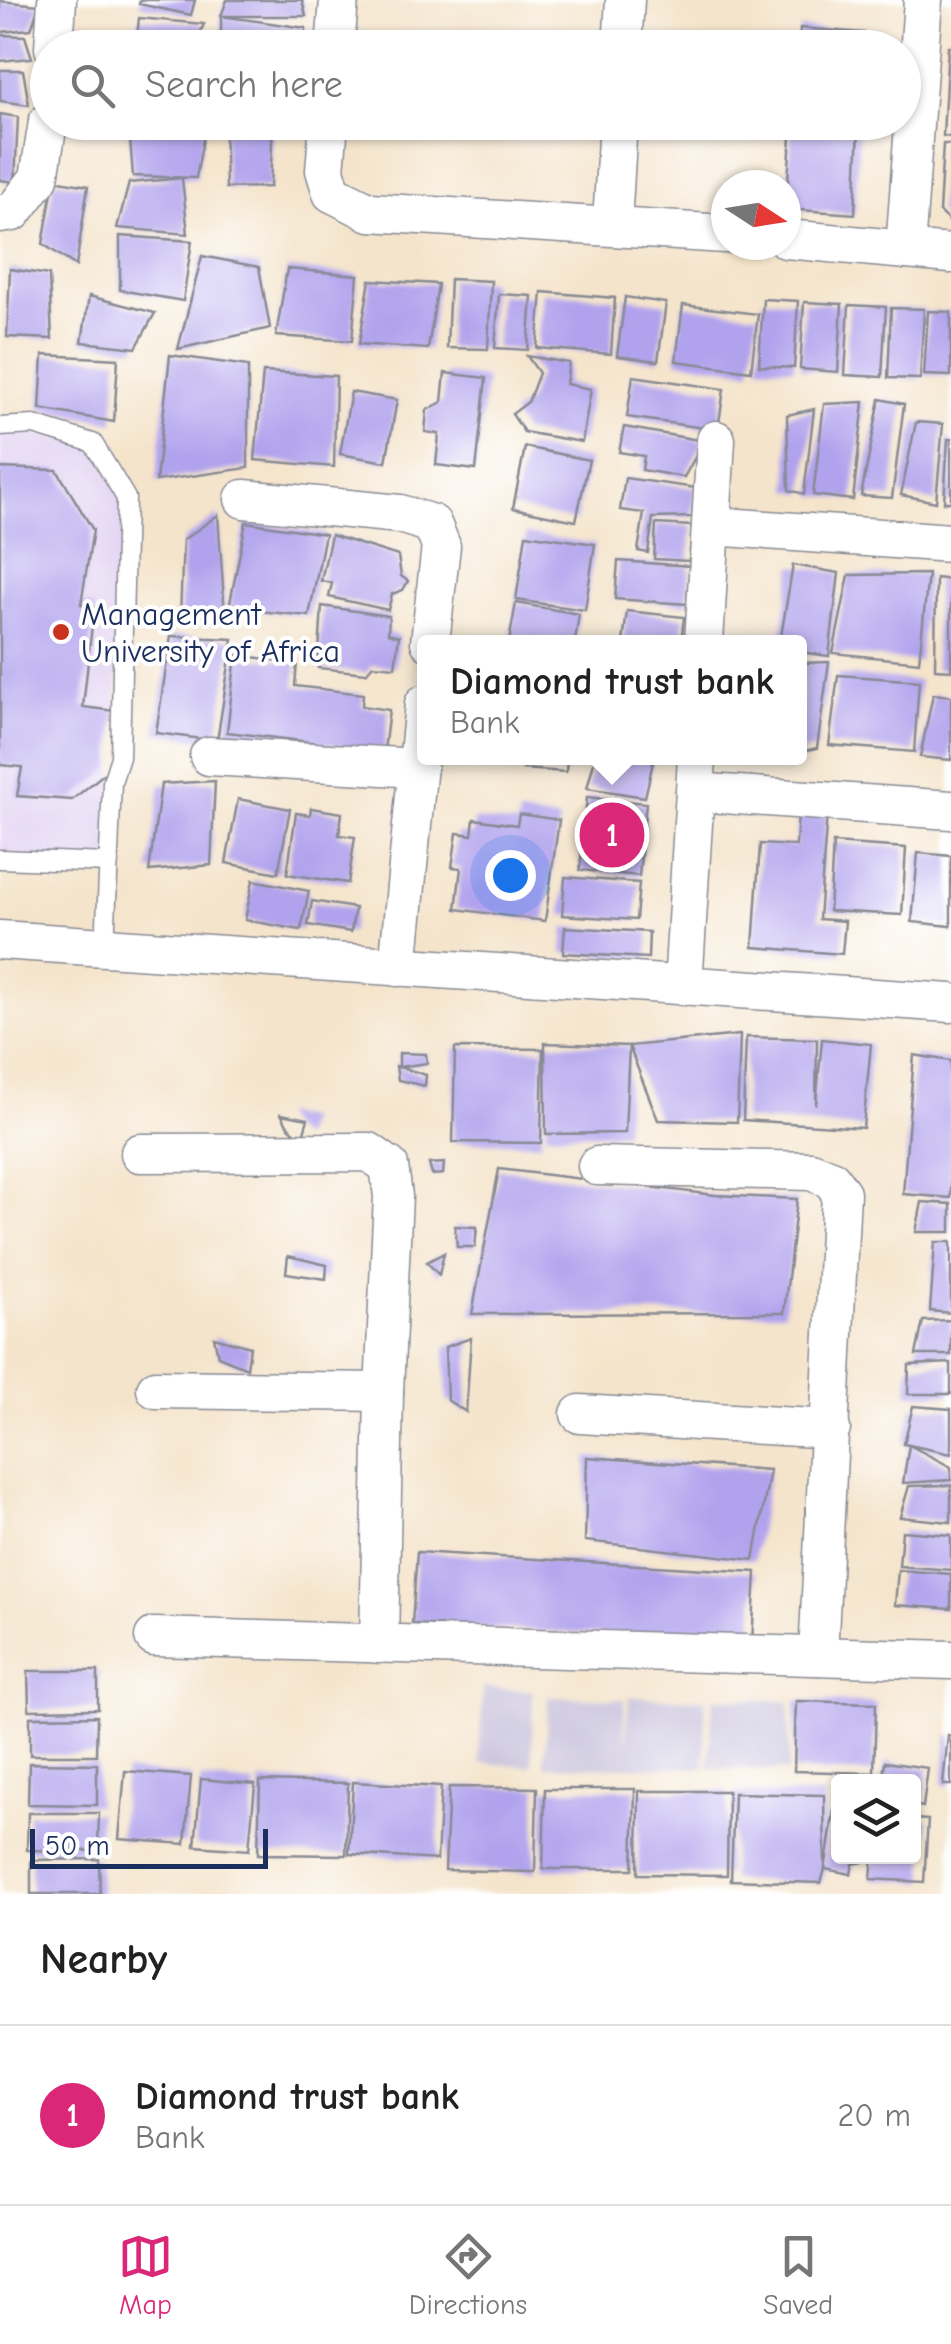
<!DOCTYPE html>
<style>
:root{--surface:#fff;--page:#f2f2f2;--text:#222;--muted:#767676;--line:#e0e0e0;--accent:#db2777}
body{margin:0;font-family:"Comic Neue",sans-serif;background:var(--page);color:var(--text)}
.controls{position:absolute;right:30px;bottom:30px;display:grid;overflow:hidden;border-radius:10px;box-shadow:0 2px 8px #0004}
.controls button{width:90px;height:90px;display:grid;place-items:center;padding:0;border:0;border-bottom:2px solid var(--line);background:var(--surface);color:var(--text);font:50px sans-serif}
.compass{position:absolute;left:711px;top:170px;width:90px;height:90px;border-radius:50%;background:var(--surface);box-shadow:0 2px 8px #0004;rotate:102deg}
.scale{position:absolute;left:30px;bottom:25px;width:238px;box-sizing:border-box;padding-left:10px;border:5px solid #1b2f5e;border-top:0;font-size:28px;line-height:35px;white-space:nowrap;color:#1b2f5e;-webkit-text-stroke:8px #fff;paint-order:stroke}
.you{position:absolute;left:510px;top:875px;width:35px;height:35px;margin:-25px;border:8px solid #fff;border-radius:50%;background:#1a73e8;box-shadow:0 0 0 15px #1a73e833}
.badge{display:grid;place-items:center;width:65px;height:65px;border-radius:50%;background:var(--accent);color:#fff;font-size:32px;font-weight:700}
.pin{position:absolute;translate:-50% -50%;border:5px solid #fff;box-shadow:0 2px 10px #0006}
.popup{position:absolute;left:417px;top:635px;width:390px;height:130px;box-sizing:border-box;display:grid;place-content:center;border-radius:10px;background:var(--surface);filter:drop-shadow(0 2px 8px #0005);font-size:32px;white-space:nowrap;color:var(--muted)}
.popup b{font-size:38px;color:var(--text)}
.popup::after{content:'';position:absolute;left:50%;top:100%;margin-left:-20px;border:20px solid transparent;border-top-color:var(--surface)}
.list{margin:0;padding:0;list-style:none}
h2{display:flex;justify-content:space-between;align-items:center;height:130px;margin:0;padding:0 40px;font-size:42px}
h2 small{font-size:32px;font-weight:400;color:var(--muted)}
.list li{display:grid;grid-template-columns:65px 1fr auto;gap:30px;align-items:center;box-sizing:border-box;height:180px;padding:0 40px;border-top:2px solid var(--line)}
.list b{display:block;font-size:38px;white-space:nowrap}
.list p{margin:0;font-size:32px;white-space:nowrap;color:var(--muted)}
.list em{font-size:32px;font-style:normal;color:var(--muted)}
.icon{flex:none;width:55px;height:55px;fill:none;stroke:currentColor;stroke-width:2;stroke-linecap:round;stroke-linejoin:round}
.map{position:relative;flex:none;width:951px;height:1894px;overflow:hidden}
.search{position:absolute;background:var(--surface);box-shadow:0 2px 8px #0004;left:30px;right:30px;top:30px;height:110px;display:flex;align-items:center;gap:25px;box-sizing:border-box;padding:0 35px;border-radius:55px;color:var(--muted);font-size:38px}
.sheet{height:310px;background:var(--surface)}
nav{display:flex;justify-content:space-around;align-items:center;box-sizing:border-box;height:140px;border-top:2px solid var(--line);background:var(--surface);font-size:28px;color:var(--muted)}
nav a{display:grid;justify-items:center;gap:5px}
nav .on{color:var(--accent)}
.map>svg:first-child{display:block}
</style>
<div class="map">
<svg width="951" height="1894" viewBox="0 0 951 1894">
<rect width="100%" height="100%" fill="#fff"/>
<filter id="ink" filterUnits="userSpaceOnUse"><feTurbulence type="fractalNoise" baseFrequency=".01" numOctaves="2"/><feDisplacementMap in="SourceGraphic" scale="20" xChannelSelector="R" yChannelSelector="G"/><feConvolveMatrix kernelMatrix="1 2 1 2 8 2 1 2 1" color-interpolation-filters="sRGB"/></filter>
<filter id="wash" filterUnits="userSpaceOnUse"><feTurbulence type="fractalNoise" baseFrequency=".0048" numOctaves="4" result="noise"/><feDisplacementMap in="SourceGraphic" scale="40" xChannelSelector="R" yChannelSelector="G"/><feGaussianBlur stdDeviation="2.25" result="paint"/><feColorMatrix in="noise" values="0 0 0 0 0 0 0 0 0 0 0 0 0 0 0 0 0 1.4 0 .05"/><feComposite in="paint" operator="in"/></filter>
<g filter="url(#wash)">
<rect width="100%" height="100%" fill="#f4e4cb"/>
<path fill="#e3d3f2" d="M0 427 93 443 126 498 109 863 0 857Z"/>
<g fill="#c6c0da">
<path d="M483 1687 533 1691 532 1766 479 1763Z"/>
<path d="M548 1697 624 1699 625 1749 629 1697 705 1699V1768L544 1766Z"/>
<path d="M713 1698 789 1701V1771L708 1768Z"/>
</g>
<g id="blocks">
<g fill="#b1a2ed">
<path d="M140 0H195L191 15 139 4Z"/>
<path d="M227 0H302L306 16H221Z"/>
<path d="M0 1 39 5 31 29 0 32Z"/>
<path d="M221 16 306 28 304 48 221 43Z"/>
<path d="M139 18 204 24 193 48H136Z"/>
<path d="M800 28 864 33 862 48H799Z"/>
<path d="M0 35 25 36 32 58 0 61Z"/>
<path d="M948 46H951V137L943 136Z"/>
<path d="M0 70H23L29 105 0 101Z"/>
<path d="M0 114 18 117 15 182 0 180Z"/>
<path d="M224 122H273L270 187 226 188Z"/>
<path d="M792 122 859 128 855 214 786 209Z"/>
<path d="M129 127 205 128 196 178 133 176Z"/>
<path d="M943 144H951V223L939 212Z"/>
<path d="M182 178 188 234 117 228 129 183Z"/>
<path d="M54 180 88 186 76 266 43 244Z"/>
<path d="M120 236 192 241 183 301 120 290Z"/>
<path d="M202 256 259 267 270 328 178 349Z"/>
<path d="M10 269 49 275 52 339 7 337Z"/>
<path d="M287 269 358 275 352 341 276 336Z"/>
<path d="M450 279 491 281 488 349 447 348Z"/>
<path d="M370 280 438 284 428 349 359 344Z"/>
<path d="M542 292 615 298 611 354 537 348Z"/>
<path d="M499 294 532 296 528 350 495 348Z"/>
<path d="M89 296 155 313 136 348 82 342Z"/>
<path d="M625 297 666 303 658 361 617 356Z"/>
<path d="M763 299 798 301 794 368 759 366Z"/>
<path d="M804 302 842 304 838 372 800 369Z"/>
<path d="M683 305 758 314 751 371 676 361Z"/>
<path d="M849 305 886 307 882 377 845 375Z"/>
<path d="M891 308 924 309 920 379 888 378Z"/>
<path d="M928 311 951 312V376L924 375Z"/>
<path d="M43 355 118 359 114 422 40 409Z"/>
<path d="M170 355 248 366V468L156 481Z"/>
<path d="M527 356 569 363 566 384 591 389 582 442 524 432 512 414 528 402 539 373Z"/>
<path d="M263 372 336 376 334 467 255 460Z"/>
<path d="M445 373 486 378 476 470 436 465 439 434 425 432 427 410 442 402Z"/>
<path d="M633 376 724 389 718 430 627 417Z"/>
<path d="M351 392 397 400 386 462 340 454Z"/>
<path d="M880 399 904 404 892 498 861 496Z"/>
<path d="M864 402 853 500 813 495 824 404Z"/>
<path d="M814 409 804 494 789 490 787 415Z"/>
<path d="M916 422 943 424 936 502 901 495Z"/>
<path d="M624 427 704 441 684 477 642 470 644 456 619 452Z"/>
<path d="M948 439H951V502H944Z"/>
<path d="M525 447 589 460 576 521 513 508Z"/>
<path d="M0 468 57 470 93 530 81 604 94 607 83 707 115 711 111 768 72 800 17 796 22 767 0 765Z"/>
<path d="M625 478 696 488 692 517 653 518 648 553 638 551 644 513 620 510Z"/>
<path d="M218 515 225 615 180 617 183 540Z"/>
<path d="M246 522 325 534 309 616 229 608Z"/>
<path d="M656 524 692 526 689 561 654 559Z"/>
<path d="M526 534 595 544 585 610 516 600Z"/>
<path d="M331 535 398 556 401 576 408 581 403 590 392 594 388 610 329 597 332 583 321 581Z"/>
<path d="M618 561 690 566 687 604 615 599Z"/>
<path d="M793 565 839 573 829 656 800 652V642H780Z"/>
<path d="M928 574 919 662 833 653 849 575Z"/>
<path d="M936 578 951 580V670L935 669Z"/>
<path d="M516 603 579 614 575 642H509Z"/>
<path d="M322 606 389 616 388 633 399 636 395 667 373 665 366 673 318 668Z"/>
<path d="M627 611 684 617 681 642H623Z"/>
<path d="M171 636 233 639 217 741 156 733Z"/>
<path d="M236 655 297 663 295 686 363 694 362 706 389 710 384 751 227 732Z"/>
<path d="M829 662 817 748 800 752V663Z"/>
<path d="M838 675 919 681 914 752 829 745Z"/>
<path d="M933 694 951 696V760L920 757Z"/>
<path d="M524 758H567L566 772 523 769Z"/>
<path d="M595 758H654L645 797 587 788Z"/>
<path d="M215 781 211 865 149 871 161 784Z"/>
<path d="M587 797 646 803 639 876 580 870Z"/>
<path d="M238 799 290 809 278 873 226 863Z"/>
<path d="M311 808 342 813 339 835 355 837 348 883 287 874 296 813 310 815Z"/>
<path d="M798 812 827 813 819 919 845 921 842 954 753 947 760 844 796 846Z"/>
<path d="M519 814 559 820 545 921 456 909 461 868 452 867 457 833 472 835 474 819 517 825Z"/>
<path d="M833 843 906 848 902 915 829 911Z"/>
<path d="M918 853 951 856V926L912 922Z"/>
<path d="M565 877 639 883 636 920 562 915Z"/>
<path d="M253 880 309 891 301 930 245 920Z"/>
<path d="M312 901 355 908 351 932 308 925Z"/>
<path d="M565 927 649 932 648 958 563 953Z"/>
<path d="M740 1035 737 1122 658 1120 629 1046Z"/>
<path d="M746 1037 817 1039 816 1105 822 1039 871 1044 863 1128 743 1120Z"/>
<path d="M545 1043 629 1046 625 1133 546 1134Z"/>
<path d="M455 1048 543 1049 541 1143 453 1142Z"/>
<path d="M399 1053 426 1054 427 1063 399 1067Z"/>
<path d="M914 1055 951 1061V1198L903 1194Z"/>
<path d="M396 1066 426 1075 425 1086 398 1080Z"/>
<path d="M281 1114 308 1119 302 1139 288 1126Z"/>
<path d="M444 1163 443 1174 432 1175 429 1164Z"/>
<path d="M499 1169 715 1195 797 1199 784 1313 472 1314Z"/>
<path d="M922 1202 951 1204V1232H916Z"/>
<path d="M455 1226 477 1227 475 1247H457Z"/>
<path d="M935 1242H951V1313L930 1311Z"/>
<path d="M444 1253 439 1275 427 1262Z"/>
<path d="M288 1256 327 1265 326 1279 286 1273Z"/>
<path d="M951 1320V1355H916L923 1321Z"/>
<path d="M214 1337 250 1347 247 1368 218 1356Z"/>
<path d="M471 1338 466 1412 447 1400 445 1347Z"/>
<path d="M951 1363V1394H908L909 1365Z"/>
<path d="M913 1406 951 1409V1454L909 1445 951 1467V1480L903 1483 909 1445 904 1444Z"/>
<path d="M587 1457 770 1470 754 1560 585 1541Z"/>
<path d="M951 1485V1522L900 1517 909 1486Z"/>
<path d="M902 1531 951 1535V1570L899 1566Z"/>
<path d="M417 1552 756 1572 752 1643 412 1624Z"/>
<path d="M898 1570 951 1574V1609L895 1605Z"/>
<path d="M28 1671H98V1709L29 1710Z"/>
<path d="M796 1701 876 1703 874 1773 794 1771Z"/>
<path d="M97 1716 96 1755H30V1717Z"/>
<path d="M948 1735 951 1736V1785H943Z"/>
<path d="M885 1762 928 1768 923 1807 914 1805V1782H882Z"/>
<path d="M29 1763 97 1764V1805L28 1804Z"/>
<path d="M125 1771 191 1776 185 1844 119 1839Z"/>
<path d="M201 1779 255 1784 249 1850 195 1846Z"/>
<path d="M260 1781 348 1783 346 1855 258 1854Z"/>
<path d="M353 1782 441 1787 437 1860 349 1854Z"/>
<path d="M449 1787 537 1788 535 1872 445 1870Z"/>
<path d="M545 1789H635L633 1869H543Z"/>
<path d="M639 1791H728L727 1875 638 1874Z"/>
<path d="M734 1793 824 1795 825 1869 821 1883 731 1880Z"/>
<path d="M834 1810H838V1856H864L863 1862 853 1864 851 1874 825 1869Z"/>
<path d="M28 1813H99L98 1851 27 1850Z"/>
<path d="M914 1819 928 1820 924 1882 871 1879 873 1856H914Z"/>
<path d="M99 1859 100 1894H31V1860Z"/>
</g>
</g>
</g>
<g filter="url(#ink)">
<use href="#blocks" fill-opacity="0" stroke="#888a94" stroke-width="2.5"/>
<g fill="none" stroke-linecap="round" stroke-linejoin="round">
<g stroke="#888a94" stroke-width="21">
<g id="lane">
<path d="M0 427 34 425 93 443 126 498 120 757 112 782 105 947"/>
<path d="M0 859 109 863"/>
</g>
</g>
<g stroke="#888a94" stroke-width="41">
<g id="street">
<path d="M54 48 57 0"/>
<path d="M335 48 339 0"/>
<path d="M622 48 625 0"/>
<path d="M329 122 325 170 332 193 370 212 726 234"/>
<path d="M0 214 13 212 39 178 48 122"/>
<path d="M612 224 618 122"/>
<path d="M786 239 951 254"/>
<path d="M905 250 923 0"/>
<path d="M244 499 400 514 432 524 441 546 430 642"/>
<path d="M711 526 951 543"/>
<path d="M704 642 716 440"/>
<path d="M209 756 418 768"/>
<path d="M695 792 951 810"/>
<path d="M0 940 951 1003"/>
<path d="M398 967 424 704"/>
<path d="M683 986 697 758"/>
<path d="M140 1153 369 1152 389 1166 393 1196 384 1392 379 1644"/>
<path d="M597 1166 811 1171 831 1179 841 1193 818 1656"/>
<path d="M156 1389 384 1392"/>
<path d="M580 1414 831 1429"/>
<path d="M154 1637 951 1660"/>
</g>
</g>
<use href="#lane" stroke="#fff" stroke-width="18"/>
<use href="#street" stroke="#fff" stroke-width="38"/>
</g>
</g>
<circle fill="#c8321e" stroke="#fff" stroke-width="4" cx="61" cy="632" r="10"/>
<g text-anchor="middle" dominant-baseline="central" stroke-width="8" stroke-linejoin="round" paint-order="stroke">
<g font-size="32" fill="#1b2f5e" stroke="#fff" text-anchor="start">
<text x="81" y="614">Management<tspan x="81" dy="37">University of Africa</tspan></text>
</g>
</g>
</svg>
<div class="controls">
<button><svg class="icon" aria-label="layers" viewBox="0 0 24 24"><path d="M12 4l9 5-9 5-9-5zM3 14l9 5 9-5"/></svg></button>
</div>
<svg class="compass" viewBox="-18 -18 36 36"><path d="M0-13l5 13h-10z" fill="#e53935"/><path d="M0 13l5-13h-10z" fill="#767676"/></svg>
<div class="scale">50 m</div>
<div class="you"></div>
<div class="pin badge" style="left:612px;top:835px">1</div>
<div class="popup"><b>Diamond trust bank</b>Bank</div>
<div class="search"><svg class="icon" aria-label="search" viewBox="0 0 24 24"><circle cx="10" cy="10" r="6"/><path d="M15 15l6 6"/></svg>Search here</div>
</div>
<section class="sheet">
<h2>Nearby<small></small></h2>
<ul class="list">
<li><span class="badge">1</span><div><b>Diamond trust bank</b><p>Bank</p></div><em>20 m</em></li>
</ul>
</section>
<nav>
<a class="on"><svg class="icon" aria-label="map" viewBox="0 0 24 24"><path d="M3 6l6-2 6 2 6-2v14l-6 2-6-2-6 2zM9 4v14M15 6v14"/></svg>Map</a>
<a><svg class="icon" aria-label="directions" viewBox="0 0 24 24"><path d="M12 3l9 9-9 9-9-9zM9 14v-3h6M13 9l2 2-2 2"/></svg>Directions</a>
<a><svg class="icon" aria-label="saved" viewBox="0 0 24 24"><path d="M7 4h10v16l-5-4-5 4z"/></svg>Saved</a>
</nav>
